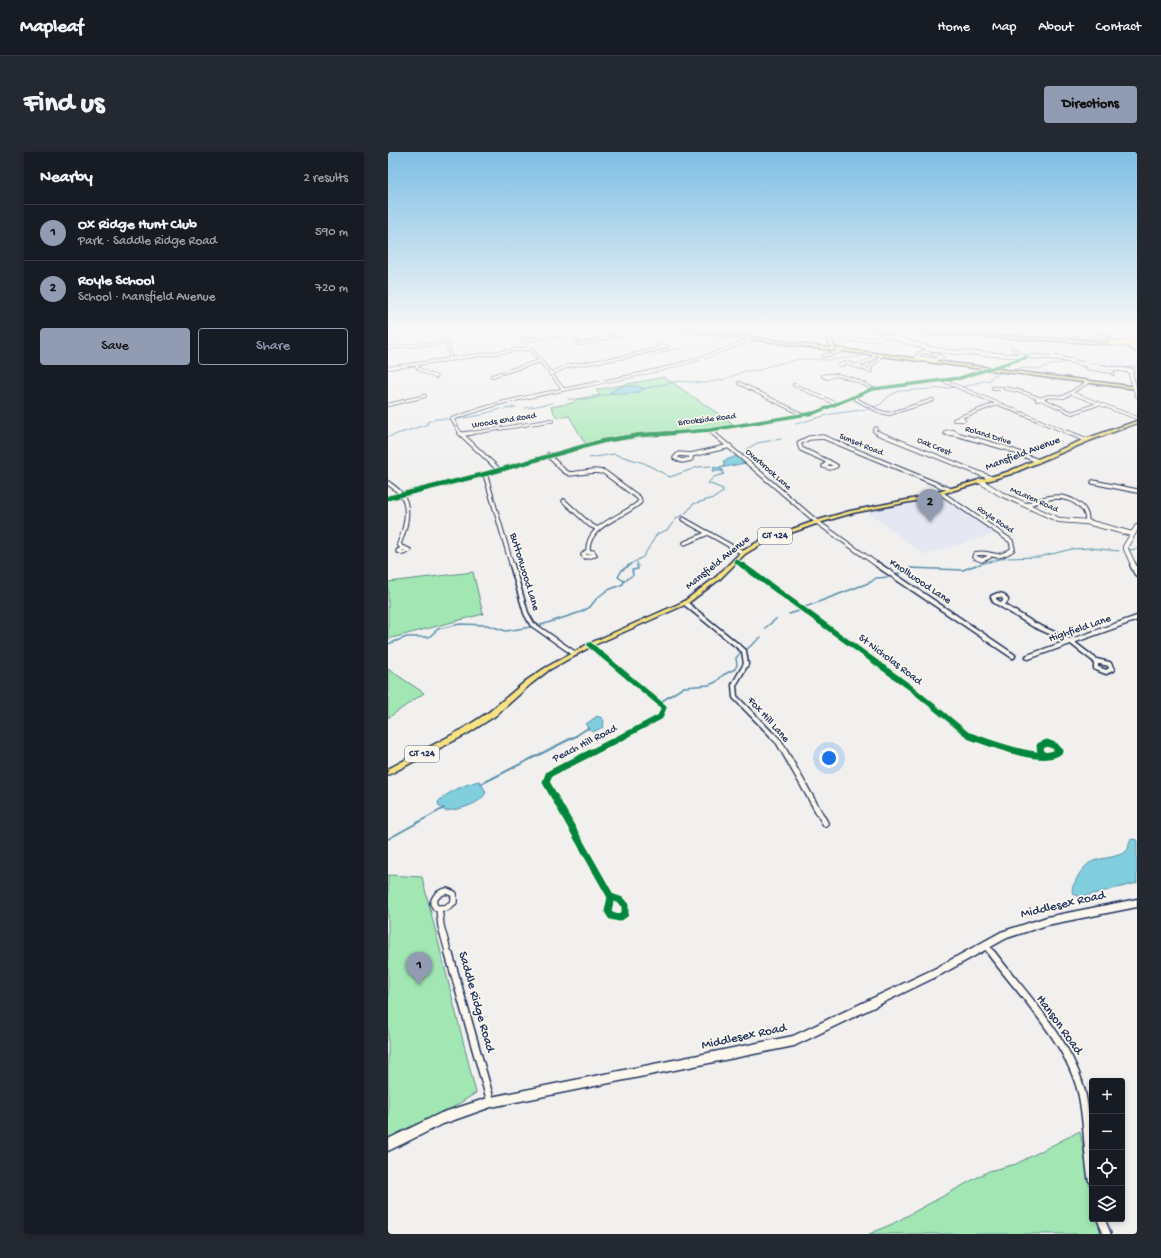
<!DOCTYPE html>
<meta charset="utf-8">
<style>
:root{--surface:#171b24;--page:#242831;--text:#f1f3f6;--muted:#9ea1a6;--line:#363941;--accent:#919bb2}
body{margin:0;font-family:"Gochi Hand",sans-serif;background:var(--page);color:var(--text)}
.controls{position:absolute;right:12px;bottom:12px;display:grid;overflow:hidden;border-radius:4px;box-shadow:0 2px 6px #0003}
.controls button{width:36px;height:36px;display:grid;place-items:center;padding:0;border:0;border-bottom:1px solid var(--line);background:var(--surface);color:var(--text);font:20px sans-serif}
.you{position:absolute;left:441px;top:606px;width:14px;height:14px;margin:-10px;border:3px solid #fff;border-radius:50%;background:#1a73e8;box-shadow:0 0 0 6px #1a73e833}
.badge{display:grid;place-items:center;width:26px;height:26px;border-radius:50%;background:var(--accent);color:#111;font-size:13px;font-weight:700}
.pin{position:absolute;translate:-50% -33px;filter:drop-shadow(0 1px 2px #0008)}
.pin::after{content:'';position:absolute;top:21px;width:14px;height:12px;background:inherit;clip-path:polygon(0 0,100% 0,50% 100%)}
.list{margin:0;padding:0;list-style:none}
h2{display:flex;justify-content:space-between;align-items:center;height:52px;margin:0;padding:0 16px;font-size:17px}
h2 small{font-size:13px;font-weight:400;color:var(--muted)}
.list li{display:grid;grid-template-columns:26px 1fr auto;gap:12px;align-items:center;box-sizing:border-box;height:56px;padding:0 16px;border-top:1px solid var(--line)}
.list b{display:block;font-size:15px;white-space:nowrap}
.list p{margin:0;font-size:13px;white-space:nowrap;color:var(--muted)}
.list em{font-size:13px;font-style:normal;color:var(--muted)}
.actions{display:flex;gap:8px;padding:12px 16px}
.actions a{flex:1;padding:9px 0;border:1px solid var(--accent);border-radius:4px;text-align:center;font-size:14px;color:var(--accent)}
.actions .main{background:var(--accent);color:#111}
.icon{flex:none;width:22px;height:22px;fill:none;stroke:currentColor;stroke-width:2;stroke-linecap:round;stroke-linejoin:round}
.map{position:relative;flex:none;width:749px;height:1082px;overflow:hidden;border-radius:4px}
header{display:flex;align-items:center;gap:24px;box-sizing:border-box;height:56px;padding:0 20px;background:var(--surface);border-bottom:1px solid var(--line)}
header strong{font-size:19px}
nav{display:flex;gap:22px;margin-inline-start:auto;font-size:14px}
.intro{display:flex;align-items:center;justify-content:space-between;box-sizing:border-box;height:96px;padding:0 24px}
h1{margin:0;font-size:28px}
.button{padding:10px 18px;border-radius:4px;background:var(--accent);color:#111;font-size:14px;font-weight:700}
main{display:flex;gap:24px;padding:0 24px}
aside{flex:1;background:var(--surface);border-radius:4px;box-shadow:0 2px 6px #0003}
.map>svg:first-child{display:block}
</style>
<header>
<strong>Mapleaf</strong>
<nav><a>Home</a><a>Map</a><a>About</a><a>Contact</a></nav>
</header>
<div class="intro"><h1>Find us</h1><a class="button">Directions</a></div>
<main>
<aside>
<h2>Nearby<small>2 results</small></h2>
<ul class="list">
<li><span class="badge">1</span><div><b>Ox Ridge Hunt Club</b><p>Park · Saddle Ridge Road</p></div><em>590 m</em></li>
<li><span class="badge">2</span><div><b>Royle School</b><p>School · Mansfield Avenue</p></div><em>720 m</em></li>
</ul>
<div class="actions"><a class="main">Save</a><a>Share</a></div>
</aside>
<div class="map">
<svg width="749" height="1082" viewBox="0 0 749 1082">
<rect width="100%" height="100%" fill="#f1f0ef"/>
<filter id="ink" filterUnits="userSpaceOnUse"><feTurbulence type="fractalNoise" baseFrequency=".025" numOctaves="2"/><feDisplacementMap in="SourceGraphic" scale="8" xChannelSelector="R" yChannelSelector="G"/><feConvolveMatrix kernelMatrix="1 2 1 2 8 2 1 2 1" color-interpolation-filters="sRGB"/></filter>
<g filter="url(#ink)">
<g fill="#e5e8f3">
<path d="M257 177H288L326 183 333 178H345L362 180 354 186 361 188 351 192 306 187Z"/>
<path d="M649 190 732 195 749 204V218L702 213 679 206 660 204Z"/>
<path d="M551 344 609 381 536 403 478 359Z"/>
</g>
<g fill="#a2e7b3" stroke="#5e8b88">
<path d="M662 177H705L722 187 681 185Z"/>
<path d="M276 225 350 275 331 278 247 284 198 293 181 264 169 266 163 255 184 251 189 247 212 243 208 238Z"/>
<path d="M85 420 95 462 0 487V430Z"/>
<path d="M0 517 36 541 0 566Z"/>
<path d="M0 723 34 725 88 941 59 959 0 988Z"/>
<path d="M692 979 704 1046V1067H709L712 1078 711 1082H481L504 1072 601 1019 628 1012Z"/>
</g>
<g fill="#80cede" stroke="#588eab">
<path d="M234 234H250L256 237C250 243 230 243 222 240Z"/>
<path d="M349 304 358 311 332 316 336 319H325L326 315 329 316 337 313 335 309Z"/>
<path d="M209 564 214 566 216 569 215 575 205 580 200 577 198 572Z"/>
<path d="M92 629 98 640C93 653 69 658 57 659L51 654 50 650C57 641 82 630 92 629Z"/>
<path d="M745 687 749 688V731L693 745 685 742C683 737 685 734 687 730 701 701 711 711 736 701L740 697 742 688Z"/>
</g>
<g fill="none" stroke-linecap="round" stroke-linejoin="round">
<g stroke="#588eab" stroke-width="1">
<path d="M326 180 333 177"/>
<path d="M635 180 639 177"/>
<path d="M262 204 299 194"/>
<path d="M686 209 737 216 749 214"/>
<path d="M340 226 357 219 373 218 377 215 411 207 442 208 474 204"/>
<path d="M254 237 291 229 317 231 338 227"/>
<path d="M180 247H203L225 241"/>
<path d="M137 256 165 251"/>
<path d="M116 257 128 255"/>
<path d="M95 262 113 257"/>
<path d="M69 267 94 263"/>
<path d="M408 272 443 262 481 257 493 252 501 244 511 239 574 235C584 233 592 229 602 228L604 224 617 219 634 216 653 217 658 214 680 210"/>
<path d="M0 285 40 272 39 270 48 267H63"/>
<path d="M353 304 362 299 359 297 369 291 393 287"/>
<path d="M201 306 226 302 256 311 282 325 310 315 323 314"/>
<path d="M740 398 749 397"/>
<path d="M620 406 651 405 684 397 702 396 731 399"/>
<path d="M249 410 250 414"/>
<path d="M239 414 255 405 269 382 279 378 289 366 299 360 305 352 326 346 335 340V337L320 331 326 325 336 322 333 318"/>
<path d="M585 414 617 406"/>
</g>
<g stroke="#588eab" stroke-width="1.5">
<path d="M506 422 517 420 521 416 575 418 588 413"/>
<path d="M236 429 245 423 244 418 250 417 249 413"/>
<path d="M417 455 483 430 488 426 501 425"/>
<path d="M401 462 411 459"/>
<path d="M150 474 193 460 202 455 209 446 218 439 235 432 236 429 230 425 234 418 242 413"/>
<path d="M377 476 388 467"/>
<path d="M0 492 19 485H41L50 477 72 472 99 473 118 479 143 475"/>
<path d="M359 497 373 485"/>
<path d="M274 549 296 535 321 533 328 530 335 523 347 517 349 513 348 506 352 501"/>
<path d="M186 585 200 576"/>
</g>
<g stroke="#588eab" stroke-width="2">
<path d="M93 632 188 584"/>
<path d="M0 687 56 656"/>
</g>
<g stroke="#1b2f5e" stroke-width="4">
<g id="minor-far4">
<path d="M127 177 175 237"/>
<path d="M178 177 190 191 195 192 254 177"/>
<path d="M218 177 230 182"/>
<path d="M137 188 182 182"/>
<path d="M274 193 279 195H271Z"/>
<path d="M0 196 59 190 63 208"/>
<path d="M625 196 636 204"/>
<path d="M537 200 554 205 546 208 528 205 532 201 543 197"/>
<path d="M435 204 453 199"/>
<path d="M27 212 32 218 48 225"/>
<path d="M452 213 459 211 483 219"/>
<path d="M468 214 481 209 487 203"/>
<path d="M0 216 142 196"/>
<path d="M698 216 725 220V222"/>
<path d="M480 218 493 204"/>
<path d="M162 222 180 214 237 205 274 196"/>
<path d="M104 224 152 209"/>
<path d="M444 224 439 226 435 224C451 220 471 229 485 237"/>
<path d="M556 229 683 282"/>
<path d="M351 231 415 263"/>
<path d="M406 233 449 252"/>
<path d="M614 236H605C628 233 663 252 684 261L710 252"/>
<path d="M683 241 749 266"/>
<path d="M464 245 490 259 501 262 545 248"/>
<path d="M649 248 661 244 676 245 700 230"/>
<path d="M0 253 37 244"/>
<path d="M572 265 576 268H566Z"/>
<path d="M572 265 609 252"/>
<path d="M161 268H163L164 269H160Z"/>
<path d="M488 276 486 279 492 282"/>
<path d="M322 278 326 282"/>
<path d="M73 282 64 267C83 261 102 253 122 249 202 230 287 222 362 187"/>
<path d="M78 282 160 269"/>
<path d="M272 282 322 278 426 261 485 237 572 226 639 205"/>
<path d="M559 282 557 280 565 279 568 282"/>
</g>
</g>
<g stroke="#1b2f5e" stroke-width="5.5">
<g id="minor-far3">
<path d="M72 281 111 318"/>
<path d="M325 281 429 370 491 414"/>
<path d="M490 281 603 326"/>
<path d="M558 281 568 282"/>
<path d="M567 281 568 282"/>
<path d="M681 281 699 288"/>
<path d="M75 282 84 281"/>
<path d="M568 282 618 296 650 309"/>
<path d="M291 302 303 303V307L294 309 287 306Z"/>
<path d="M160 303 176 319 182 322 206 319 216 320 251 346 252 350C235 366 198 372 200 400"/>
<path d="M303 303 342 294"/>
<path d="M441 310 448 314 442 316 436 314Z"/>
<path d="M441 310 413 297 411 291 421 286 435 285 563 338"/>
<path d="M97 322 124 414"/>
<path d="M705 330 749 339"/>
<path d="M0 331C4 334 9 337 12 341 24 354 17 378 11 392L14 396"/>
<path d="M553 341 623 389 625 397C606 411 604 398 587 402L586 405 594 408 601 405"/>
<path d="M0 346 97 322 215 289 252 283 286 281"/>
<path d="M176 349 202 373 210 377"/>
<path d="M638 353C655 347 670 340 687 350 695 355 699 360 699 370"/>
<path d="M295 367 355 401"/>
<path d="M297 391 320 381"/>
<path d="M16 396 21 398 15 401 10 399Z"/>
<path d="M198 400H205L207 403 197 405 195 403Z"/>
<path d="M348 409 355 414"/>
</g>
</g>
<g stroke="#1b2f5e" stroke-width="7">
<g id="minor-far2">
<path d="M124 413 138 461 144 472 187 502"/>
<path d="M354 413 523 536 580 583 584 585"/>
<path d="M490 413 625 504"/>
<path d="M297 451 356 499 358 512 346 533 347 545 386 585"/>
<path d="M615 452 618 448 615 444 610 443 605 445 607 449 646 473 682 489 708 509"/>
<path d="M202 493 276 555 272 565 234 585"/>
<path d="M640 505 749 466"/>
<path d="M708 509 721 512 724 517 718 520 708 516Z"/>
</g>
</g>
<g stroke="#1b2f5e" stroke-width="8">
<g id="minor-far1">
<path d="M385 584 391 590 437 671"/>
<path d="M582 584C599 590 657 613 671 599L667 594 659 591 652 594 653 601"/>
<path d="M59 739 66 742V750L58 756H48L45 751C47 744 52 740 59 739Z"/>
<path d="M223 745 232 748 237 753V762L231 766 223 764 220 759Z"/>
<path d="M223 745 158 630 161 622 236 584"/>
<path d="M51 757 53 774 61 803"/>
<path d="M597 793 605 803"/>
</g>
</g>
<g stroke="#1b2f5e" stroke-width="10">
<g id="minor">
<path d="M61 802 103 950"/>
<path d="M604 802C636 844 682 890 694 942 700 970 699 999 704 1027"/>
<path d="M713 1067 719 1082"/>
</g>
</g>
<g stroke="#1b2f5e" stroke-width="5">
<g id="tertiary-far2">
<path d="M439 185 473 188 501 184 543 197 562 200 670 206 704 214 745 219 735 218"/>
<path d="M742 220 749 243"/>
</g>
</g>
<g stroke="#1b2f5e" stroke-width="6">
<g id="tertiary-far1">
<path d="M592 329 613 342 671 368 699 370 744 382"/>
<path d="M746 414 737 395 749 375"/>
</g>
</g>
<g stroke="#1b2f5e" stroke-width="8">
<path id="tertiary" d="M745 413 749 421"/>
</g>
<g stroke="#1b2f5e" stroke-width="3">
<path id="secondary" d="M749 747V755L659 773 619 786 554 822 406 894 103 955 55 972 0 999V987L53 961 103 945 405 884 548 816 613 780 659 765Z"/>
</g>
<g stroke="#1b2f5e" stroke-width="3">
<g id="primary">
<path d="M288 177H301L443 196V194L436 184 435 177H439L440 184 447 194 446 196 749 235V237L446 198 444 199 442 198Z"/>
<path d="M749 269V271L701 289 623 322 532 348 465 361 431 371 377 390 357 402 332 427 299 452 204 494 161 518 143 532 107 564 79 582 0 623V617L73 578 101 560 139 528 157 516 200 492 295 450 328 425 353 400 373 388 427 369 462 359 529 346 619 320 697 287Z"/>
</g>
</g>
<g stroke="#1b2f5e" stroke-width="3">
<g id="motorway">
<path d="M289 177H324L322 178Z"/>
<path d="M464 177H499L723 190 725 191 723 192Z"/>
</g>
</g>
<use href="#minor-far4" stroke="#fbf7ec" stroke-width="2.5"/>
<use href="#minor-far3" stroke="#fbf7ec" stroke-width="3.5"/>
<use href="#minor-far2" stroke="#fbf7ec" stroke-width="4"/>
<use href="#minor-far1" stroke="#fbf7ec" stroke-width="5.5"/>
<use href="#minor" stroke="#fbf7ec" stroke-width="7"/>
<use href="#tertiary-far2" stroke="#fbf7ec" stroke-width="3.5"/>
<use href="#tertiary-far1" stroke="#fbf7ec" stroke-width="4.5"/>
<use href="#tertiary" stroke="#fbf7ec" stroke-width="5.5"/>
<use href="#secondary" fill="#fbf7ec" fill-rule="evenodd"/>
<use href="#primary" fill="#f8e281" fill-rule="evenodd"/>
<use href="#motorway" fill="#f8e281" fill-rule="evenodd"/>
<g stroke="#1b2f5e" stroke-width="2">
<path id="rail" d="M708 177 749 201"/>
</g>
<use href="#rail" stroke="#fbf7ec" stroke-width="1" stroke-dasharray="2.5" stroke-linecap="butt"/>
<g stroke="#1b2f5e" stroke-width="6" stroke-linecap="butt">
<path id="motorway-bridge" d="M723 191 744 192"/>
</g>
<use href="#motorway-bridge" stroke="#f8e281" stroke-width="5"/>
<g stroke="#fbf7ec" stroke-width="5">
<path id="cycleway-far3" d="M272 282 322 278 426 261 485 237 572 226 639 205"/>
</g>
<g stroke="#fbf7ec" stroke-width="6">
<g id="cycleway-far2">
<path d="M0 346 97 322 215 289 252 283 286 281"/>
<path d="M348 409 355 414"/>
</g>
</g>
<g stroke="#fbf7ec" stroke-width="8">
<g id="cycleway-far1">
<path d="M354 413 523 536 580 583 584 585"/>
<path d="M202 493 276 555 272 565 234 585"/>
</g>
</g>
<g stroke="#fbf7ec" stroke-width="10">
<g id="cycleway">
<path d="M582 584C599 590 657 613 671 599L667 594 659 591 652 594 653 601"/>
<path d="M223 745 232 748 237 753V762L231 766 223 764 220 759Z"/>
<path d="M223 745 158 630 161 622 236 584"/>
</g>
</g>
<use href="#cycleway-far3" stroke="#00873e" stroke-width="3.5"/>
<use href="#cycleway-far2" stroke="#00873e" stroke-width="4.5"/>
<use href="#cycleway-far1" stroke="#00873e" stroke-width="5.5"/>
<use href="#cycleway" stroke="#00873e" stroke-width="7"/>
</g>
</g>
<linearGradient id="sky" x2="0" y2="1"><stop stop-color="#7ebee4"/><stop offset="0.54" stop-color="#f9f8f8"/><stop offset="1" stop-color="#f9f8f8" stop-opacity="0"/></linearGradient>
<rect width="749" height="329" fill="url(#sky)"/>
<g text-anchor="middle" dominant-baseline="central" stroke-width="3.5" stroke-linejoin="round" paint-order="stroke">
<g font-size="9" fill="#1b2f5e" stroke="#fbf7ec">
<text transform="translate(319 268) rotate(-7)">Brookside Road</text>
<text transform="translate(116 269) rotate(-9)">Woods End Road</text>
<text transform="translate(600 284) rotate(17)">Roland Drive</text>
<text transform="translate(473 293) rotate(22)">Sunset Road</text>
<text transform="translate(546 295) rotate(22)">Oak Crest</text>
<text transform="translate(380 318) rotate(41)">Overbrook Lane</text>
<text transform="translate(646 348) rotate(24)">McLaren Road</text>
<text transform="translate(607 368) rotate(34)">Royle Road</text>
</g>
<g fill="#fbf7ec" stroke="#5e6b89" stroke-width="1">
<rect x="370" y="376" width="34" height="16" rx="3"/>
<rect x="17" y="594" width="34" height="16" rx="3"/>
</g>
<g font-size="10" font-weight="bold" fill="#1b2f5e">
<text x="387" y="384">CT 124</text>
<text x="34" y="602">CT 124</text>
</g>
<g font-size="11" fill="#1b2f5e" stroke="#fbf7ec">
<text transform="translate(635 302) rotate(-21)">Mansfield Avenue</text>
<text transform="translate(330 411) rotate(-39)">Mansfield Avenue</text>
<text transform="translate(136 420) rotate(73)">Buttonwood Lane</text>
<text transform="translate(532 430) rotate(34)">Knollwood Lane</text>
<text transform="translate(692 477) rotate(-19)">Highfield Lane</text>
<text transform="translate(502 508) rotate(37)">St Nicholas Road</text>
<text transform="translate(380 568) rotate(48)">Fox Hill Lane</text>
<text transform="translate(197 592) rotate(-27)">Peach Hill Road</text>
</g>
<g font-size="13" fill="#1b2f5e" stroke="#fbf7ec">
<text transform="translate(675 753) rotate(-13)">Middlesex Road</text>
<text transform="translate(88 850) rotate(74)">Saddle Ridge Road</text>
<text transform="translate(671 873) rotate(54)">Hanson Road</text>
<text transform="translate(356 885) rotate(-12)">Middlesex Road</text>
</g>
</g>
</svg>
<div class="controls">
<button>+</button>
<button>−</button>
<button><svg class="icon" aria-label="locate" viewBox="0 0 24 24"><circle cx="12" cy="12" r="6"/><path d="M12 2v4M12 18v4M2 12h4M18 12h4"/></svg></button>
<button><svg class="icon" aria-label="layers" viewBox="0 0 24 24"><path d="M12 4l9 5-9 5-9-5zM3 14l9 5 9-5"/></svg></button>
</div>
<div class="you"></div>
<div class="pin badge" style="left:31px;top:833px">1</div>
<div class="pin badge" style="left:542px;top:370px">2</div>
</div>
</main>
